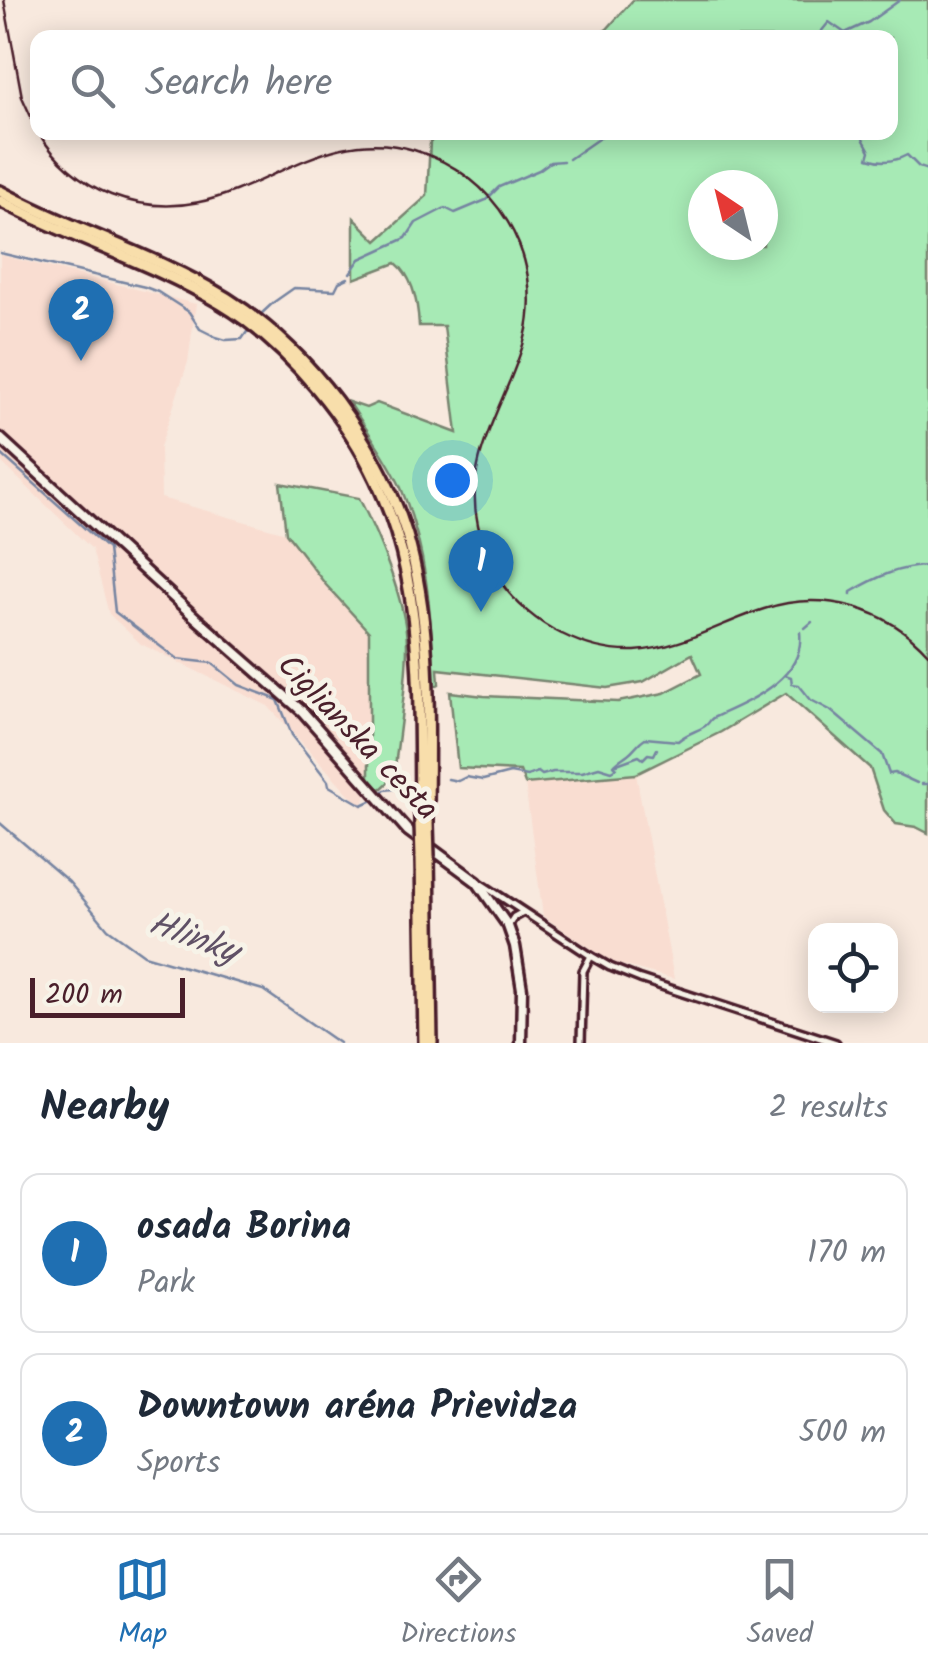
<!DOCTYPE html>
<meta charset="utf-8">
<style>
:root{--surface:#fff;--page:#f6f6f7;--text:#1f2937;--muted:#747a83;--line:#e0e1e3;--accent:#1f6fb2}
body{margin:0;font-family:Kalam,sans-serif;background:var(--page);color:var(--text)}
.controls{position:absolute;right:30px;bottom:30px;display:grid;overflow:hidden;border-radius:20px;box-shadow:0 5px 25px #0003}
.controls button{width:90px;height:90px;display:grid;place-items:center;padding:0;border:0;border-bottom:2px solid var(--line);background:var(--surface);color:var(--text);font:50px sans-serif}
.compass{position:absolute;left:688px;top:170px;width:90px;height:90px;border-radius:50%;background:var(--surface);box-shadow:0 5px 25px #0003;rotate:325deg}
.scale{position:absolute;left:30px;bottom:25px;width:155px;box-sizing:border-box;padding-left:10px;border:5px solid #4a1f2b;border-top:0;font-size:28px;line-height:35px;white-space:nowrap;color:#4a1f2b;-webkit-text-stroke:8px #f7f3e8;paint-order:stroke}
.you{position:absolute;left:452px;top:480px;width:35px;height:35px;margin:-25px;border:8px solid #fff;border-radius:50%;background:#1a73e8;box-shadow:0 0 0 15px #1a73e833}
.badge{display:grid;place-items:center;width:65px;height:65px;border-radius:50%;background:var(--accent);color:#fff;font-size:32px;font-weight:700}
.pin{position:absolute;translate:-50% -82px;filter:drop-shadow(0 2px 5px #0008)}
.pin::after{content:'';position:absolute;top:52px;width:35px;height:30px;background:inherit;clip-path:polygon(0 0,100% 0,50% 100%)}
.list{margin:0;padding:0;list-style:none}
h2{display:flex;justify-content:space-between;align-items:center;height:130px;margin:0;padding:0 40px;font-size:42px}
h2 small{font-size:32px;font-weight:400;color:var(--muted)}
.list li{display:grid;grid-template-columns:65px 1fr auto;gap:30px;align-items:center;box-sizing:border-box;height:160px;margin:0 20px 20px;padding:0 20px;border:2px solid var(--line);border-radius:20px}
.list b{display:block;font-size:38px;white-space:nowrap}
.list p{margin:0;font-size:32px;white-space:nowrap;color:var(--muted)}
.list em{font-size:32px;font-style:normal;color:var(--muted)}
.icon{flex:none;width:55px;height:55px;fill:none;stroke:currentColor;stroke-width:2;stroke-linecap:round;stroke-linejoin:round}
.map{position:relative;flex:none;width:928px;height:1043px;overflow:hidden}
.search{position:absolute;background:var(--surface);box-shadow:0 5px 25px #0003;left:30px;right:30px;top:30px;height:110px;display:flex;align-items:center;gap:25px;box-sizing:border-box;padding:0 35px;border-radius:20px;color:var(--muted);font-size:38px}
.sheet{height:490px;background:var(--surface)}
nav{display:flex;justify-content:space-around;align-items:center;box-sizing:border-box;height:140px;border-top:2px solid var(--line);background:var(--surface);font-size:28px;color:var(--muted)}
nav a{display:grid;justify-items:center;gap:5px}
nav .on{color:var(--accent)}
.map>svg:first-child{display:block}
</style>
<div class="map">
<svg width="928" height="1043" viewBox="0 0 928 1043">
<rect width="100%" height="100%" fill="#f8e9de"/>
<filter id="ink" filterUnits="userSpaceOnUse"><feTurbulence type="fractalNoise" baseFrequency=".01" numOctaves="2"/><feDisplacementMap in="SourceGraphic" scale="20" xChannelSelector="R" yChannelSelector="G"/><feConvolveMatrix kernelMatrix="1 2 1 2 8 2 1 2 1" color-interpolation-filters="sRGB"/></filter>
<g filter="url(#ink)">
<g fill="#f9ddd1">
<path d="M0 255 196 304 188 362 160 447 161 498 286 533 326 585 369 632V785L362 808 268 706 141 644 109 614 92 549 0 461Z"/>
<path d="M636 774 674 979 611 962 543 916 525 784Z"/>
</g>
<g fill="#a7eab5" stroke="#788470" stroke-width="2.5" fill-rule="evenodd">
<path d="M633 0H928V833L916 827 896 824 884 810 870 768 786 693 721 732 636 774 525 784 520 771 458 768 450 692 484 696 618 702 664 693 701 674 692 654 643 682 607 688 438 669 439 684 435 686C431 619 428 551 401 488 389 460 365 428 349 402L366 408 377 403 457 433 444 326H419C418 304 413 277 396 263L354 279V218L377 241 427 196 430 142 445 133 890 132V38L594 37 607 29ZM703 185H763V245H703Z"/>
<path d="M280 483 359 498C378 535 407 604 407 645 407 686 398 735 394 777L381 789 369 785V632L326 585 286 533Z"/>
</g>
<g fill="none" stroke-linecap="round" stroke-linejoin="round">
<g stroke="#7684a1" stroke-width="2.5">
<path d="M816 38 829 22 845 33 869 22 900 0"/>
<path d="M847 132 860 133 870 151 868 158C882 163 894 162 907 155L919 167 928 170"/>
<path d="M569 159 608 132"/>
<path d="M0 253 145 287 158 292 189 312 200 329 216 337 226 340 242 339 249 329"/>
<path d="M350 273 360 259 406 238 416 223 445 208 455 213 486 200 499 187 539 170 550 162 563 161"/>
<path d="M260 315 274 302 294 288 335 290 339 282 348 278"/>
<path d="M0 453 108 549 115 612 177 659 212 663 239 685 278 700 292 735 328 781 329 786 362 805 373 800"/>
<path d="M851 595V592C875 578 899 566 928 566"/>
<path d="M805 628 812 622"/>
<path d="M785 675 791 677 792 684 799 685 811 700 830 710 882 754 889 774 895 773 917 783"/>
<path d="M617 764 639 756 643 759 648 754 654 755 657 749"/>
<path d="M448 779 458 781 466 777 483 780 510 773 527 776 538 772 542 775 553 772H582L599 767 612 771 617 768 614 765C618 760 623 758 628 754 635 749 637 743 645 738L678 741C687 733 696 732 705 726 713 720 707 720 717 716 752 700 805 678 800 632"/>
<path d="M922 784H928"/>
<path d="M380 794 385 790 402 788"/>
<path d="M0 823 69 882 108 929 144 955 263 990 339 1043"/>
</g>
<g stroke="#4a1f2b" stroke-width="12">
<g id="street">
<path d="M480 883 591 956 610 967 640 979 836 1043"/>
<path d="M508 926 514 917 523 912"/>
<path d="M581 1043 583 971 591 956"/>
</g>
</g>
<g stroke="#4a1f2b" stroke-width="15">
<path id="secondary" d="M0 438 197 619 303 712 408 831 477 882 508 926 515 946 522 989 521 1043"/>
</g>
<g stroke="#4a1f2b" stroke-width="16">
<g id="primary">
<path d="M0 191C74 231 155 254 227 298 270 325 306 360 337 401 367 442 392 486 407 535 434 627 428 728 428 823"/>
<path d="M0 201C72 239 151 262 221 304 258 326 289 356 317 389 430 524 418 658 420 823"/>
<path d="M421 857 424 1043"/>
<path d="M429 857 432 1043"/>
</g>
</g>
<use href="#street" stroke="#f7f3e8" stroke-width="5"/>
<use href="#secondary" stroke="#f7f3e8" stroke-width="8"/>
<use href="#primary" stroke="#f8deab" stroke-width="9"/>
<g stroke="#4a1f2b" stroke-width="2.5">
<path d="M4 0 22 97 38 132"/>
<path d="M38 132C55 160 81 183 111 195 234 242 302 116 414 150 495 174 546 255 525 338 508 402 462 456 478 525 482 545 489 564 500 581 515 603 538 623 562 634 584 645 610 652 635 651 681 648 721 623 764 609 823 589 887 608 928 654"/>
</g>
<g stroke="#4a1f2b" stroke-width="16" stroke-linecap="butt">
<g id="primary-bridge">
<path d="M420 823 421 857"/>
<path d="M428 823 429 857"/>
</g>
</g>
<use href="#primary-bridge" stroke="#f8deab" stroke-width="9"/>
</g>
</g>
<g text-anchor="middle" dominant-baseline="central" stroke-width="10" stroke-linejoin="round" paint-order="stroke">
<g font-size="32" fill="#4a1f2b" stroke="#f7f3e8">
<text transform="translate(357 738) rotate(46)">Ciglianska cesta</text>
</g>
<g font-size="35" font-style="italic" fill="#605166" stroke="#f7f3e8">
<text transform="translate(193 939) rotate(20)">Hlinky</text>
</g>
</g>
</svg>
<div class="controls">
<button><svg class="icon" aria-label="locate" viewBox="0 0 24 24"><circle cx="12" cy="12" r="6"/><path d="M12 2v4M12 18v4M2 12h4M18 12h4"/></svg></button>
</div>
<svg class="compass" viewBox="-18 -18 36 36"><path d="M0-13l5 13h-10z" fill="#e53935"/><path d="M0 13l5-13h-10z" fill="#747a83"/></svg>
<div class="scale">200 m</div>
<div class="you"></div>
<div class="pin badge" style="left:481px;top:612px">1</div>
<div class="pin badge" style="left:81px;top:361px">2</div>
<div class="search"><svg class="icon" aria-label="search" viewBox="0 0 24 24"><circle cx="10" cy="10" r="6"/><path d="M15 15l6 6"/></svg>Search here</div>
</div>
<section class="sheet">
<h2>Nearby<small>2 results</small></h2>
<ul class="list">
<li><span class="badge">1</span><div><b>osada Borina</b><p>Park</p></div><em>170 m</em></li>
<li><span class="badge">2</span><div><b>Downtown aréna Prievidza</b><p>Sports</p></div><em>500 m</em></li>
</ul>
</section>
<nav>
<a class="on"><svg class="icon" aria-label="map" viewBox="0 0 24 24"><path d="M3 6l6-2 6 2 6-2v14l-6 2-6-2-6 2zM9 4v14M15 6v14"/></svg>Map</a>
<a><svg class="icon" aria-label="directions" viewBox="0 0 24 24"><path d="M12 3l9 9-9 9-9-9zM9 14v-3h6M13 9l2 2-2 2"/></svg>Directions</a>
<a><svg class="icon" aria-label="saved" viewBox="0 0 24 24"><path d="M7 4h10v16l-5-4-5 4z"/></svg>Saved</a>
</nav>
